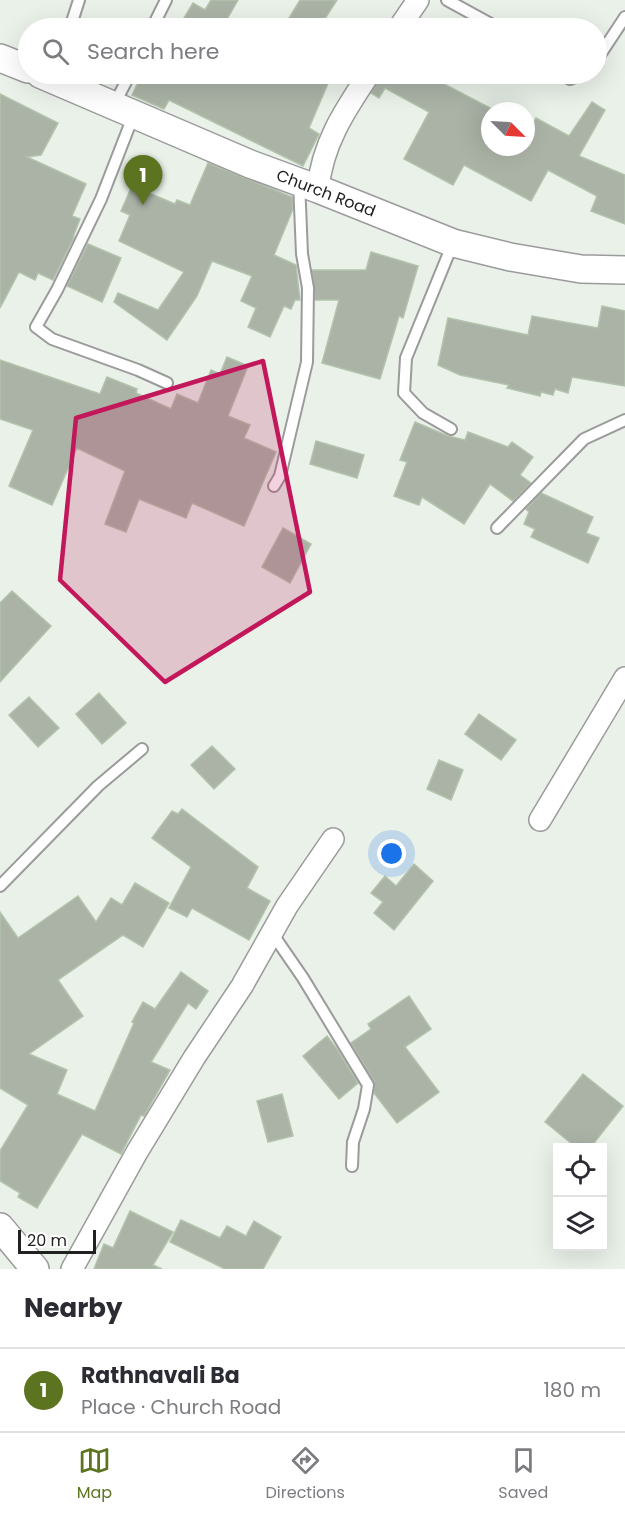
<!DOCTYPE html>
<meta charset="utf-8">
<style>
:root{--surface:#fff;--page:#f7f7f7;--text:#2b2b33;--muted:#7c7c81;--line:#e1e1e2;--accent:#5c7320}
body{margin:0;font-family:Poppins,sans-serif;background:var(--page);color:var(--text)}
.controls{position:absolute;right:18px;bottom:18px;display:grid;overflow:hidden;border-radius:0px;box-shadow:0 6px 24px #0002}
.controls button{width:54px;height:54px;display:grid;place-items:center;padding:0;border:0;border-bottom:2px solid var(--line);background:var(--surface);color:var(--text);font:30px sans-serif}
.compass{position:absolute;left:481px;top:102px;width:54px;height:54px;border-radius:50%;background:var(--surface);box-shadow:0 6px 24px #0002;rotate:114deg}
.scale{position:absolute;left:18px;bottom:15px;width:78px;box-sizing:border-box;padding-left:6px;border:3px solid #212121;border-top:0;font-size:16px;line-height:21px;white-space:nowrap;color:#212121;-webkit-text-stroke:4px #fff;paint-order:stroke}
.you{position:absolute;left:392px;top:854px;width:21px;height:21px;margin:-15px;border:4px solid #fff;border-radius:50%;background:#1a73e8;box-shadow:0 0 0 9px #1a73e833}
.badge{display:grid;place-items:center;width:39px;height:39px;border-radius:50%;background:var(--accent);color:#fff;font-size:20px;font-weight:700}
.pin{position:absolute;translate:-50% -50px;filter:drop-shadow(0 2px 3px #0008)}
.pin::after{content:'';position:absolute;top:32px;width:21px;height:18px;background:inherit;clip-path:polygon(0 0,100% 0,50% 100%)}
.list{margin:0;padding:0;list-style:none}
h2{display:flex;justify-content:space-between;align-items:center;height:78px;margin:0;padding:0 24px;font-size:26px}
h2 small{font-size:20px;font-weight:400;color:var(--muted)}
.list li{display:grid;grid-template-columns:39px 1fr auto;gap:18px;align-items:center;box-sizing:border-box;height:84px;padding:0 24px;border-top:2px solid var(--line)}
.list b{display:block;font-size:22px;white-space:nowrap}
.list p{margin:0;font-size:20px;white-space:nowrap;color:var(--muted)}
.list em{font-size:20px;font-style:normal;color:var(--muted)}
.icon{flex:none;width:33px;height:33px;fill:none;stroke:currentColor;stroke-width:2;stroke-linecap:round;stroke-linejoin:round}
.map{position:relative;flex:none;width:625px;height:1269px;overflow:hidden}
.search{position:absolute;background:var(--surface);box-shadow:0 6px 24px #0002;left:18px;right:18px;top:18px;height:66px;display:flex;align-items:center;gap:15px;box-sizing:border-box;padding:0 21px;border-radius:33px;color:var(--muted);font-size:22px}
.sheet{height:162px;background:var(--surface)}
nav{display:flex;justify-content:space-around;align-items:center;box-sizing:border-box;height:84px;border-top:2px solid var(--line);background:var(--surface);font-size:16px;color:var(--muted)}
nav a{display:grid;justify-items:center;gap:3px}
nav .on{color:var(--accent)}
.map>svg:first-child{display:block}
</style>
<div class="map">
<svg width="625" height="1269" viewBox="0 0 625 1269">
<rect width="100%" height="100%" fill="#e9f1e9"/>
<g fill="#abb3a7" stroke="#b2c3ab" stroke-width="1.5">
<path d="M211 0H238L226 21 239 28H178L193 3 205 10Z"/>
<path d="M300 0H337L319 28H283Z"/>
<path d="M142 74H332L309 128 319 134 303 166 169 100 164 109 132 95Z"/>
<path d="M382 74H425L494 110 490 111V118L484 130 490 133V147H515L519 149 520 147H526V136L536 118 569 136 592 102 605 110 579 156 625 175V224L591 211 597 196 548 170 531 201 464 165 453 185 404 159 429 112 385 88 379 98 371 93Z"/>
<path d="M0 94 58 123 41 155 27 157 86 184 72 216 80 219 73 237H74L53 280 38 273 35 280 19 272 0 308Z"/>
<path d="M208 163 292 197 293 209 274 255 296 265 300 300H295L291 309 284 306 270 337 248 327 256 308 241 301 252 276 212 261 197 296 167 340 114 302 118 293 158 310 184 272 119 241 130 215 121 211 132 186 175 204 177 200 190 205Z"/>
<path d="M88 244 121 258 102 302 67 286Z"/>
<path d="M371 252 418 266 403 318 399 316 380 379 322 363 339 300H315L312 270H366Z"/>
<path d="M602 306 625 311V386L572 377 568 393 555 389 553 395 541 392 540 396 507 388 509 385 460 375 438 365 448 318 528 335 532 316 598 328Z"/>
<path d="M227 357 248 366 228 416 250 425 244 438 276 452 244 526 192 503 186 518 139 499 126 532 105 524 125 471 77 448 52 505 9 486 33 430 0 419V360L100 394 107 377 137 389 136 393 171 409 177 394 198 403 211 370 220 374Z"/>
<path d="M415 422 448 436 465 440 468 432 508 447 512 442 533 457 520 475 531 483 513 501 490 484 464 524 422 497 419 505 394 496 407 462 400 460Z"/>
<path d="M316 441 364 455 357 478 310 464Z"/>
<path d="M541 493 593 517 586 533 599 538 588 563 531 537 535 529 524 524 529 512 526 509Z"/>
<path d="M283 528 311 544 290 583 262 567Z"/>
<path d="M12 591 51 626 0 682V603Z"/>
<path d="M99 693 126 723 102 744 76 714Z"/>
<path d="M29 697 59 728 38 747 9 715Z"/>
<path d="M479 714 516 740 501 760 465 734Z"/>
<path d="M212 746 235 769 214 789 191 765Z"/>
<path d="M439 760 463 770 451 800 427 789Z"/>
<path d="M182 809 258 867 247 888 270 901 249 940 192 908 187 917 169 908 191 867 152 838 172 811 178 814Z"/>
<path d="M414 864 433 881 394 930 374 913 383 902 371 893 385 876 396 886Z"/>
<path d="M135 883 169 903 143 947 123 935 58 980 83 1016 29 1054 67 1070 57 1094 95 1111 134 1023 132 1022 143 1002 155 1009 181 972 208 991 196 1009 188 1003 151 1062 170 1070 144 1116 141 1115 121 1154 82 1134 37 1208 18 1197 20 1193 0 1181V1151L28 1105 0 1088V912L18 938 78 896 96 922 111 898 122 905Z"/>
<path d="M409 996 431 1029 405 1047 439 1092 397 1123 374 1093V1081L351 1043 371 1029 368 1024Z"/>
<path d="M327 1036 337 1049 358 1083 339 1099 303 1056Z"/>
<path d="M583 1074 623 1106 590 1148H577L545 1122Z"/>
<path d="M282 1094 293 1136 268 1142 257 1101Z"/>
<path d="M130 1211 173 1232 153 1265 162 1269H94L104 1244 113 1248Z"/>
<path d="M181 1220 220 1238 227 1226 246 1236 254 1221 281 1237 263 1269H225L170 1242Z"/>
</g>
<g fill="none" stroke-linecap="round" stroke-linejoin="round">
<g stroke="#9b9b9b" stroke-width="14">
<g id="service">
<path d="M447 0 498 28"/>
<path d="M70 28 79 0"/>
<path d="M152 28 166 0"/>
<path d="M596 61 625 17"/>
<path d="M562 74 570 79 583 74"/>
<path d="M114 105 130 74"/>
<path d="M134 114 101 199 57 290 36 327 52 339 138 370 167 383"/>
<path d="M451 429 423 413 404 393 406 358 453 243"/>
<path d="M274 486 280 476 307 362 308 288 302 254 299 182"/>
<path d="M497 528 584 439 625 420"/>
<path d="M0 886 98 786 142 749"/>
<path d="M272 933 303 978 368 1085 364 1109 353 1142 352 1166"/>
</g>
</g>
<g stroke="#9b9b9b" stroke-width="24">
<g id="minor">
<path d="M399 28 418 0"/>
<path d="M318 189C322 144 345 110 369 74"/>
<path d="M540 820 625 678"/>
<path d="M72 1269 137 1152 194 1058 242 986 287 906 333 839"/>
</g>
</g>
<g stroke="#9b9b9b" stroke-width="30">
<g id="tertiary">
<path d="M0 58 28 69"/>
<path d="M40 74 250 164 318 189 453 243 510 257 581 269 625 270"/>
<path d="M0 1227 35 1269"/>
</g>
</g>
<use href="#service" stroke="#fff" stroke-width="10"/>
<use href="#minor" stroke="#fff" stroke-width="21"/>
<use href="#tertiary" stroke="#fff" stroke-width="27"/>
</g>
<path fill="#c2185b" fill-opacity="0.2" stroke="#c2185b" stroke-width="4.5" stroke-linejoin="round" d="M263 361 310 592 165 682 60 580 76 418Z"/>
<g text-anchor="middle" dominant-baseline="central" stroke-width="5" stroke-linejoin="round" paint-order="stroke">
<g font-size="16" fill="#212121" stroke="#fff">
<text transform="translate(326 193) rotate(21)">Church Road</text>
</g>
</g>
</svg>
<div class="controls">
<button><svg class="icon" aria-label="locate" viewBox="0 0 24 24"><circle cx="12" cy="12" r="6"/><path d="M12 2v4M12 18v4M2 12h4M18 12h4"/></svg></button>
<button><svg class="icon" aria-label="layers" viewBox="0 0 24 24"><path d="M12 4l9 5-9 5-9-5zM3 14l9 5 9-5"/></svg></button>
</div>
<svg class="compass" viewBox="-18 -18 36 36"><path d="M0-13l5 13h-10z" fill="#e53935"/><path d="M0 13l5-13h-10z" fill="#7c7c81"/></svg>
<div class="scale">20 m</div>
<div class="you"></div>
<div class="pin badge" style="left:143px;top:205px">1</div>
<div class="search"><svg class="icon" aria-label="search" viewBox="0 0 24 24"><circle cx="10" cy="10" r="6"/><path d="M15 15l6 6"/></svg>Search here</div>
</div>
<section class="sheet">
<h2>Nearby<small></small></h2>
<ul class="list">
<li><span class="badge">1</span><div><b>Rathnavali Ba</b><p>Place · Church Road</p></div><em>180 m</em></li>
</ul>
</section>
<nav>
<a class="on"><svg class="icon" aria-label="map" viewBox="0 0 24 24"><path d="M3 6l6-2 6 2 6-2v14l-6 2-6-2-6 2zM9 4v14M15 6v14"/></svg>Map</a>
<a><svg class="icon" aria-label="directions" viewBox="0 0 24 24"><path d="M12 3l9 9-9 9-9-9zM9 14v-3h6M13 9l2 2-2 2"/></svg>Directions</a>
<a><svg class="icon" aria-label="saved" viewBox="0 0 24 24"><path d="M7 4h10v16l-5-4-5 4z"/></svg>Saved</a>
</nav>
